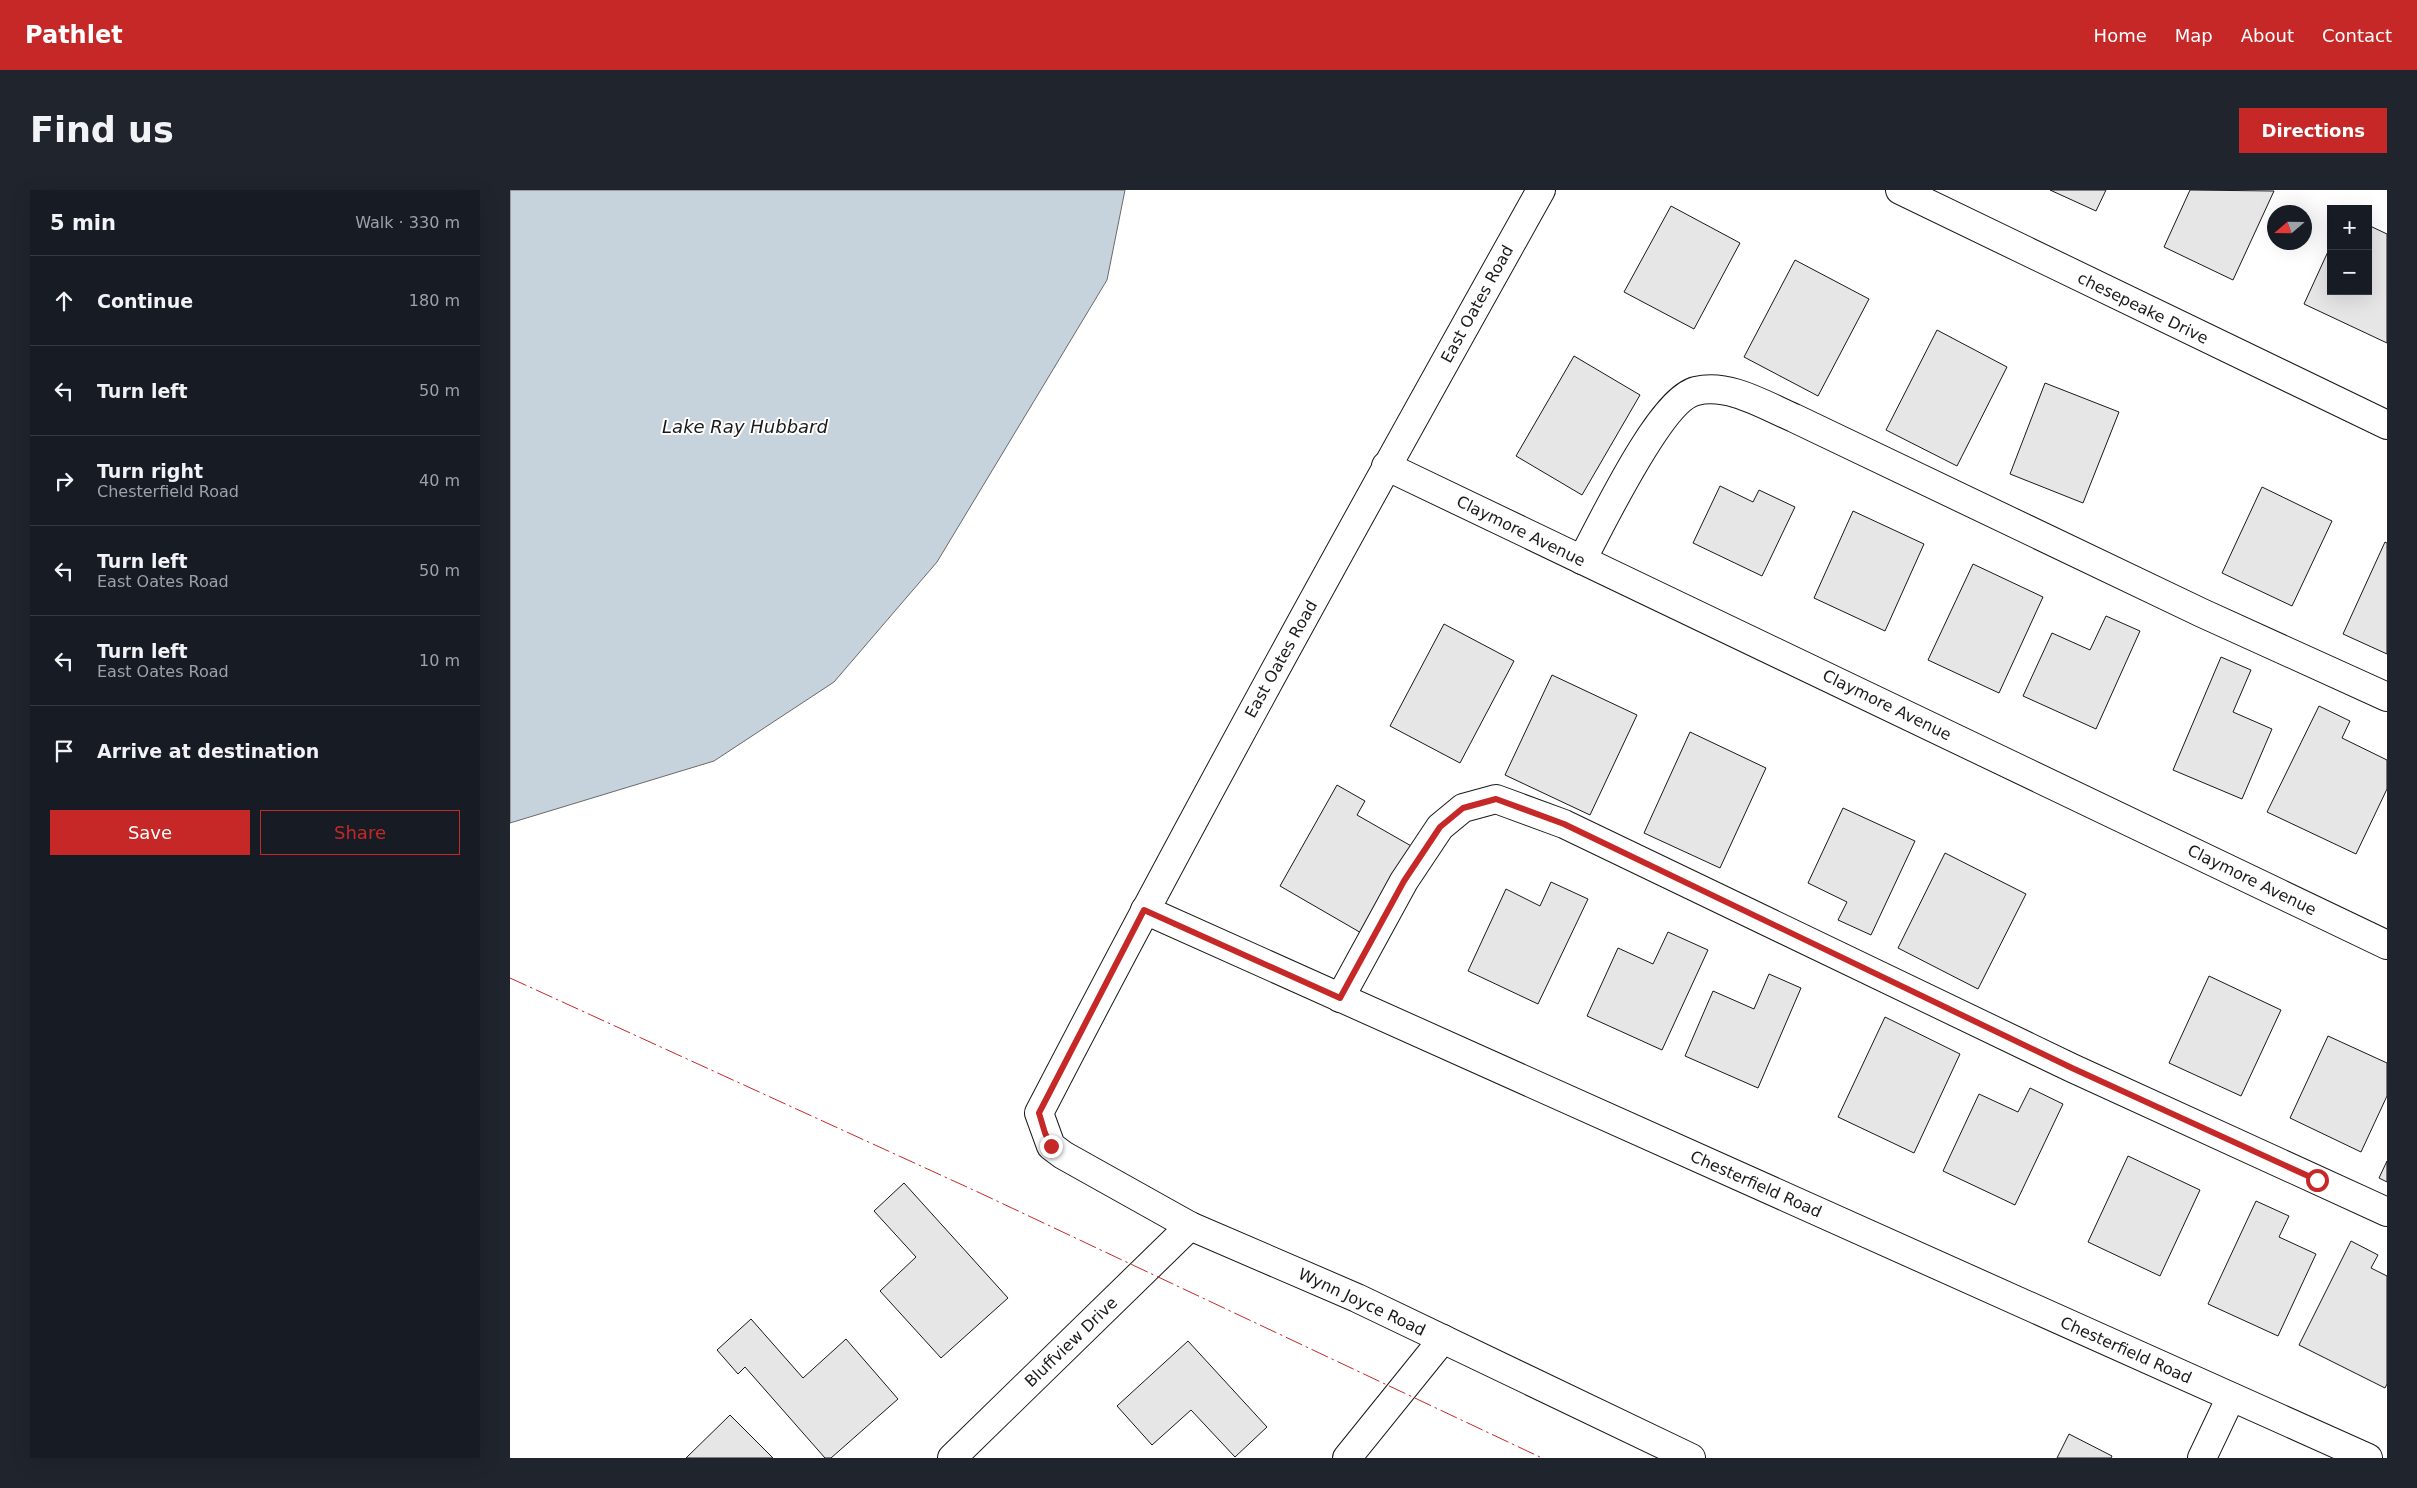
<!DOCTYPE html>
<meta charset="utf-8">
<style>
:root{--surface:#171b24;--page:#20242c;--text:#f1f3f6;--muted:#9ea1a6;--line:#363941;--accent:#c62828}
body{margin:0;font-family:"DejaVu Sans",sans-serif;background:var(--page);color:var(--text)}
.controls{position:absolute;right:15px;top:15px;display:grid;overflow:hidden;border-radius:0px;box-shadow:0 5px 20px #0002}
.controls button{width:45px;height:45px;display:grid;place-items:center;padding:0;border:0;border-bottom:1px solid var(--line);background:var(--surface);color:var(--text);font:25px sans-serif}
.compass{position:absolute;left:1757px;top:15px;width:45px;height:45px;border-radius:50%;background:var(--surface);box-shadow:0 5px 20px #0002;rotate:250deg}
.stop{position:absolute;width:15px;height:15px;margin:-11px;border:4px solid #c62828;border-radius:50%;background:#fff}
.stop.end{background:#c62828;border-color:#fff;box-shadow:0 1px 5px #0008}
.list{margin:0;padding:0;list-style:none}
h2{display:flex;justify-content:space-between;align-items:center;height:65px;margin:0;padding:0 20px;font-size:21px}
h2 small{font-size:16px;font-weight:400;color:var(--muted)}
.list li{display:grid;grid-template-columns:32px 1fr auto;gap:15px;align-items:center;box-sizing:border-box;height:90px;padding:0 20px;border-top:1px solid var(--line)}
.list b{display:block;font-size:19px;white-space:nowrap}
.list p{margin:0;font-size:16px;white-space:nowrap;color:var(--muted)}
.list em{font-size:16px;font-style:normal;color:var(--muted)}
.actions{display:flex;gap:10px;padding:15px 20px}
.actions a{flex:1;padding:11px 0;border:1px solid var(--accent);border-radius:0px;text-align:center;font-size:18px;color:var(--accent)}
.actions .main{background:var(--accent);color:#fff}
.icon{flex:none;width:28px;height:28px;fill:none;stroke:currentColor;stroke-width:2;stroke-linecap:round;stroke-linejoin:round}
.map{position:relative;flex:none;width:1877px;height:1268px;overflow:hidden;border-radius:0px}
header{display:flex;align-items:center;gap:30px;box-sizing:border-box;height:70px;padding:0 25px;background:var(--accent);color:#fff}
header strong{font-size:24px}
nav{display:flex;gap:28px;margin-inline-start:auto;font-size:18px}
.intro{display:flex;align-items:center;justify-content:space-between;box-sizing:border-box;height:120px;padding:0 30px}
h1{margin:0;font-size:35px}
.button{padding:12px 22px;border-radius:0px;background:var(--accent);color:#fff;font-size:18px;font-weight:700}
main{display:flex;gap:30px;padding:0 30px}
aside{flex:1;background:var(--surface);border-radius:0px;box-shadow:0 5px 20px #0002}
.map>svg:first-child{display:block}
</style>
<header>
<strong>Pathlet</strong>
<nav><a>Home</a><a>Map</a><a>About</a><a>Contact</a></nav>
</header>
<div class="intro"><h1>Find us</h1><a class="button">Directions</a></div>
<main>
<aside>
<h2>5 min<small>Walk · 330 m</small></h2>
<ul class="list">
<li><svg class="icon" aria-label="ahead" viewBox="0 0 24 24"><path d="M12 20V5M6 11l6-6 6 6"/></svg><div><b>Continue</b></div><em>180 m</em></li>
<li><svg class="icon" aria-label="left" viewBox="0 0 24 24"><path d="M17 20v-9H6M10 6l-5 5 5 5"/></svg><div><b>Turn left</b></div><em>50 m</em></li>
<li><svg class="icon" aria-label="right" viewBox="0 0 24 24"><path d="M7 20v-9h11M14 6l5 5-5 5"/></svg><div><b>Turn right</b><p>Chesterfield Road</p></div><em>40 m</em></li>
<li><svg class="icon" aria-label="left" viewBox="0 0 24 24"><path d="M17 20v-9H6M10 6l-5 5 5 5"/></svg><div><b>Turn left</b><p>East Oates Road</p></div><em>50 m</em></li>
<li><svg class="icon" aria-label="left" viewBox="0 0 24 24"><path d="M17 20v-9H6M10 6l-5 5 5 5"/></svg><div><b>Turn left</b><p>East Oates Road</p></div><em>10 m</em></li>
<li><svg class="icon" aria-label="arrive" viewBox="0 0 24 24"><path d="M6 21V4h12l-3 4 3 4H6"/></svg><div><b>Arrive at destination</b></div></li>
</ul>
<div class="actions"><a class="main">Save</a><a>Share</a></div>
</aside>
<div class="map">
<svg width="1877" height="1268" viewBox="0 0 1877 1268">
<rect width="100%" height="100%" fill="#fff"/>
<path fill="#c6d2dc" stroke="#6a6a6a" d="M0 0H615L597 90 427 372 324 492 204 571 0 633Z"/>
<g fill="#e6e6e6" stroke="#1a1a1a">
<path d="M1540 0H1596L1586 21Z"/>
<path d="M1680 0 1764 1 1723 90 1654 57Z"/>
<path d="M1161 16 1230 53 1184 139 1114 102Z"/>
<path d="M1858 35 1877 44V153L1794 114 1821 55V101H1858Z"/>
<path d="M1285 70 1359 109 1308 206 1234 167Z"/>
<path d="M1427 140 1497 177 1447 276 1376 240Z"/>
<path d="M1064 166 1130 205 1072 305 1006 266Z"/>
<path d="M1535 193 1609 222 1573 313 1500 284Z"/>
<path d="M1210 296 1243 312 1249 300 1285 317 1252 386 1183 353Z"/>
<path d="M1752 297 1822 331 1782 416 1712 383Z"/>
<path d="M1343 321 1414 354 1375 441 1304 408Z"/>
<path d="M1875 352 1877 353V464L1833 444Z"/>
<path d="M1463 374 1533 407 1489 503 1418 470Z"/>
<path d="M1596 426 1630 441 1586 539 1513 506 1542 443 1580 460Z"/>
<path d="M934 434 1004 471 950 573 880 536Z"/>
<path d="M1711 467 1741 480 1723 522 1762 539 1732 609 1663 580Z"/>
<path d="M1042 485 1127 525 1080 625 995 585Z"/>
<path d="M1809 516 1840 531 1832 548 1877 570V599L1846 664 1757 622Z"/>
<path d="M1180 542 1256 578 1210 678 1134 643Z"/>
<path d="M827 595 855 611 847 625 903 657 853 744 770 696Z"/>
<path d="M1333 618 1405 651 1361 745 1328 730 1337 712 1298 693Z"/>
<path d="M1435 663 1516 704 1468 799 1388 758Z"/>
<path d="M1041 692 1078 709 1028 814 958 781 996 699 1030 716Z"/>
<path d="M1158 742 1198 760 1152 860 1077 826 1108 758 1143 774Z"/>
<path d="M1259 784 1291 798 1248 898 1175 866 1203 801 1244 819Z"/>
<path d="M1699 786 1771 820 1731 906 1659 873Z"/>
<path d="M1375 827 1450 864 1404 963 1328 927Z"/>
<path d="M1818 846 1877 873V906L1851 962 1780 928Z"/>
<path d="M1520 898 1553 914 1505 1015 1433 981 1469 904 1508 922Z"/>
<path d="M1618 966 1690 1000 1650 1086 1578 1052Z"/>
<path d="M1877 971V992L1869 988Z"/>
<path d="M394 993 498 1108 431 1168 370 1101 406 1067 364 1021Z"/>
<path d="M1746 1011 1779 1026 1769 1047 1806 1064 1768 1146 1698 1114Z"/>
<path d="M1841 1051 1868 1065 1861 1078 1877 1086V1194L1875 1198 1789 1155Z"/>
<path d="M241 1129 293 1188 336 1149 388 1209 321 1268H315L235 1177 228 1184 207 1160Z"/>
<path d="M678 1151 757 1237 725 1267 681 1220 642 1255 607 1216Z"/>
<path d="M220 1225 263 1268H176Z"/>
<path d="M1559 1244 1602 1266 1601 1268H1547Z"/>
</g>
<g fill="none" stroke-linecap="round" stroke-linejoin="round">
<g stroke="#1a1a1a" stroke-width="30">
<g id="minor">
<path d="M1031 0C860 306 690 612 529 923L541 956 553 965 680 1036 847 1108 1181 1268"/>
<path d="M1390 0 1877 235"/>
<path d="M876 276 1877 755"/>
<path d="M1072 370C1091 335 1150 209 1186 201 1219 193 1254 215 1284 228L1692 423 1877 507"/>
<path d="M635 720 1858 1268"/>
<path d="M830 808 894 691 930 637 953 618 986 609 1054 634 1562 878 1877 1022"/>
<path d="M442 1268 680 1036"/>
<path d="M837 1268 933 1149"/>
<path d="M1692 1268 1721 1207"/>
</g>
</g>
<use href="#minor" stroke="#fff" stroke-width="28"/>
<path stroke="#c62828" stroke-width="1" stroke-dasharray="18 4 2.5 4" stroke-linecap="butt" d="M0 788 470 1003 1032 1268"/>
</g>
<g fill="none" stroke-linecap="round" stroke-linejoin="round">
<path stroke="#c62828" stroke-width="6" d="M541 956 535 943 529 923 634 720 830 808 894 691 930 637 953 618 986 609 1054 634 1562 878 1807 990"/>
</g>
<g text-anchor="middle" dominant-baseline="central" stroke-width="4" stroke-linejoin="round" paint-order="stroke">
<g font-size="16" fill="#1a1a1a" stroke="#fff">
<text transform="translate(967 114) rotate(-61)">East Oates Road</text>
<text transform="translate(1633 118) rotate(26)">chesepeake Drive</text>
<text transform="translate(1011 341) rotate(26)">Claymore Avenue</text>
<text transform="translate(771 469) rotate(-61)">East Oates Road</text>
<text transform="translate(1377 515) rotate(26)">Claymore Avenue</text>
<text transform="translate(1742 690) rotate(26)">Claymore Avenue</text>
<text transform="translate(1246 994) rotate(24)">Chesterfield Road</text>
<text transform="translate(852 1112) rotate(25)">Wynn Joyce Road</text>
<text transform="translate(561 1152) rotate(-44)">Bluffview Drive</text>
<text transform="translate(1616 1160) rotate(24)">Chesterfield Road</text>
</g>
<g font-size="18" font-style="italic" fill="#1a1a1a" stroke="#fff">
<text x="235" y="236">Lake Ray Hubbard</text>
</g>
</g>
</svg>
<div class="controls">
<button>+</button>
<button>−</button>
</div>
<svg class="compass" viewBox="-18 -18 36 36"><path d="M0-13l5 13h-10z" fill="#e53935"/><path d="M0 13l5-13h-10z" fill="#9ea1a6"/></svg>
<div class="stop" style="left:1807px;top:990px"></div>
<div class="stop end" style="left:541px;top:956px"></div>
</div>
</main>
